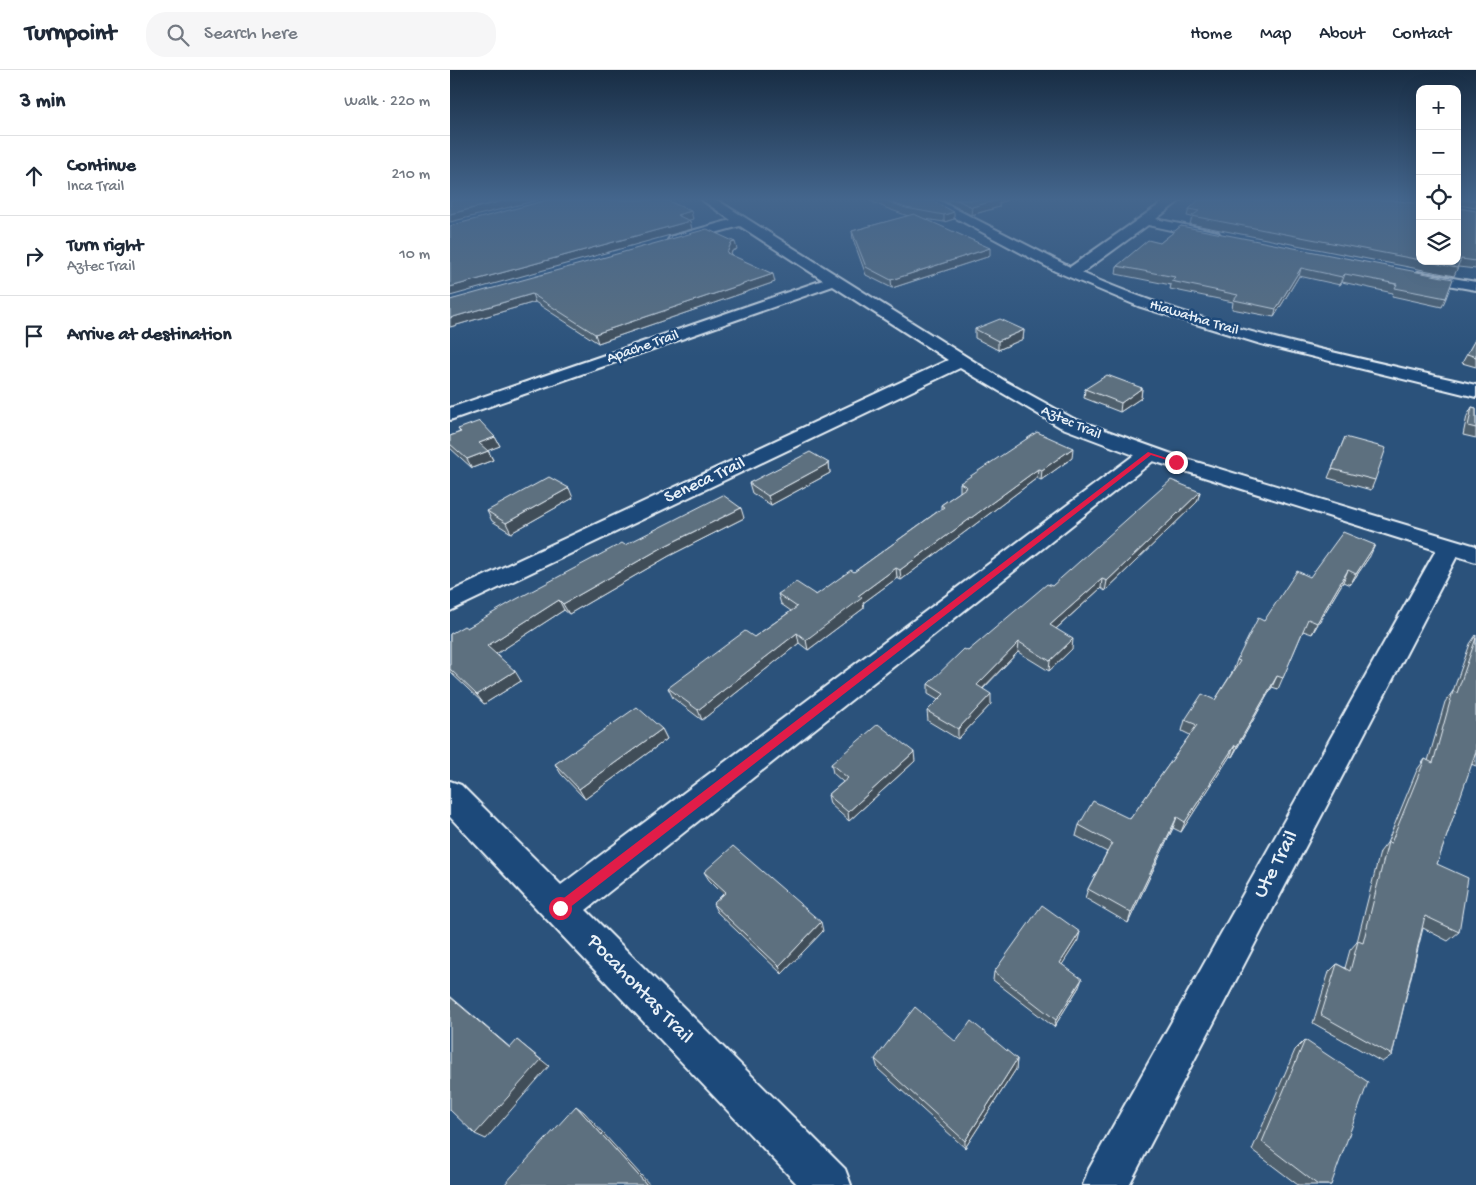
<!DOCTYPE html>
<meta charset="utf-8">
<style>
:root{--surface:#fff;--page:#f6f6f7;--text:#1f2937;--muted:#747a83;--line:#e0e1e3}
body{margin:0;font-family:"Gochi Hand",sans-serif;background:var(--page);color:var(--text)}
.controls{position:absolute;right:15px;top:15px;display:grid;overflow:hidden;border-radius:10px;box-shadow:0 5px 20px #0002}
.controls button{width:45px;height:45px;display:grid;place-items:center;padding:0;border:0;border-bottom:1px solid var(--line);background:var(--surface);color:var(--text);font:25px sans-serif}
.stop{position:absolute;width:15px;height:15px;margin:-11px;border:4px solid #e11d48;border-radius:50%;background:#fff}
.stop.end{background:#e11d48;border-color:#fff;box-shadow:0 1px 5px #0008}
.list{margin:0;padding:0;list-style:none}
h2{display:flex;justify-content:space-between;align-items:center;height:65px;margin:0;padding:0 20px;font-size:21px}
h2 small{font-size:16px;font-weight:400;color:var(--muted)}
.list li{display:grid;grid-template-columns:32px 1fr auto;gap:15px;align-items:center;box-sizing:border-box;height:80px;padding:0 20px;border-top:1px solid var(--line)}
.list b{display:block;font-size:19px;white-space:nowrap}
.list p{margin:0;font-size:16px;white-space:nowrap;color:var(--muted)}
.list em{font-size:16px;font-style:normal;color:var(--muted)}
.icon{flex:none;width:28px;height:28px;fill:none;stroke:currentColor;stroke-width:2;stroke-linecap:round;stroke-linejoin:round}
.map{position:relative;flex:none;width:1026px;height:1115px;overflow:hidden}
header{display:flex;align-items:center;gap:30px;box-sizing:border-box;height:70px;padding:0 25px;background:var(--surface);border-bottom:1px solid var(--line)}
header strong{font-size:24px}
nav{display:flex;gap:28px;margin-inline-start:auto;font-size:18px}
.search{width:350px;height:45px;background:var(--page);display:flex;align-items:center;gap:12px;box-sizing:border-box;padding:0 18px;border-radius:20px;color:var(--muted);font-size:19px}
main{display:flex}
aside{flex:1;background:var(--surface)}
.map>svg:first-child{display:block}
</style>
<header>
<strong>Turnpoint</strong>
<div class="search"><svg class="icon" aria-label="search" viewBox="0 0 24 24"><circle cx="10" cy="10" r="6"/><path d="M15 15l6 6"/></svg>Search here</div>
<nav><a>Home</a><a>Map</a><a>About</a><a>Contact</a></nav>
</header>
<main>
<aside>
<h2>3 min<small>Walk · 220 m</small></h2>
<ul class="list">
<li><svg class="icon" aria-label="ahead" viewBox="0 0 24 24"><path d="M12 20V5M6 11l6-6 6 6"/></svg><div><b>Continue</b><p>Inca Trail</p></div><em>210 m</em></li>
<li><svg class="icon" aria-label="right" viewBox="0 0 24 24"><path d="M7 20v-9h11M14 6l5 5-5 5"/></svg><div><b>Turn right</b><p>Aztec Trail</p></div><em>10 m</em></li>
<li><svg class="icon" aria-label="arrive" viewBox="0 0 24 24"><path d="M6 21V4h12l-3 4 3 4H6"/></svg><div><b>Arrive at destination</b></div></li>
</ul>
</aside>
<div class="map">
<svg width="1026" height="1115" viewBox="0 0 1026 1115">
<rect width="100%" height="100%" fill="#2b527b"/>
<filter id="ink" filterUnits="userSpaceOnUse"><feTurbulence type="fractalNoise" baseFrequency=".02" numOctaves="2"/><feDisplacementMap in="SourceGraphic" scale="10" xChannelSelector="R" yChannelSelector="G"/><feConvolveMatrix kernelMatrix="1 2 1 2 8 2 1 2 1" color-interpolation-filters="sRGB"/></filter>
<g filter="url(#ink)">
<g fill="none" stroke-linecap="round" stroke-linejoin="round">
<g stroke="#e8f1f8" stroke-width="4">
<g id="minor">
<path d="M252 130H267L555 311 624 349 733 388 1026 476V492L1007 486 679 1115H633L639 1099 986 480 703 391 136 840 395 1099 401 1115H348L0 747V711L11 715 111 815 684 385 610 357 510 298 0 541V522L498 290 383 216 0 350V338L373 210 290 156 225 174 220 173 218 170 220 167 281 150Z"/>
<path d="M472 130H488L620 197 716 130H731L706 149 768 162 770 165 768 168 763 169 698 155 632 203C757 259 894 284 1026 315V327L811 274 688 236 605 201Z"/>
<path d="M968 202 1026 212V220L963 209 961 206Z"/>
</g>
</g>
<use href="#minor" fill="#1f4a7a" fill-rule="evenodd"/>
</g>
<g fill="#50606d" stroke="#e8f1f8">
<path d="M418 130H482L504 149 494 152 475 149 540 186 442 218 416 205 403 169 402 161 458 146 436 138Z"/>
<path d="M493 130H557L549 133V137L521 145Z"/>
<path d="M1007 130H1026V138L1009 135 1008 138 1026 141V199L1008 197 1004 206 740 154 742 147 737 146 739 139 970 134V191H1007Z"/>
<path d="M731 156 996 228 992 237 942 226 943 223 892 212 890 215 849 206 824 247 782 239 783 232 720 219 721 215 666 204 667 196 710 173Z"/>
<path d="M287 179 282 181 281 185 325 212 148 273 85 232 0 257V230Z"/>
<path d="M525 259 574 260 573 269 548 280 525 268Z"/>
<path d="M1026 268V297L1012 293Z"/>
<path d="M692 318 691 328 670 342 634 328 635 319Z"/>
<path d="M1022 337 1026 338V368L1013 365 1017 346Z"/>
<path d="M8 359 45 367 50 376 38 380 43 390 22 398 0 378V366L10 362Z"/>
<path d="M895 367 925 410 921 420 878 408Z"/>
<path d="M622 388 591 410 587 408 451 510 447 508 413 533 414 538 358 580 349 573 252 650 223 628 218 618 304 567 341 541 331 534 328 524 366 525 404 502 491 439V435L510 422V413Z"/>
<path d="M379 393 380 403 321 435 302 423 299 413Z"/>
<path d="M750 422 747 432 655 521 651 518 606 559 622 579 599 601 568 582 533 619 541 634 508 669 478 651 477 641 488 630 478 624V614L518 581 602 516Z"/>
<path d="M123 428 61 463 42 451 37 441Z"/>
<path d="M294 448 219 486 119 544 114 540 46 584 71 611 34 634 0 602V564L17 558 175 475Z"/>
<path d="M920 486 900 515 893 512 862 564 853 561 828 619 822 617 782 687 780 686 731 762 723 758 678 853 635 828 638 819 657 782 626 766 629 755 680 749 740 665 732 661 735 650 765 630 783 601 787 590 814 551 860 507Z"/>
<path d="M1026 565V696L1021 694 987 794 1009 862 998 871 973 858 942 985 932 992 863 953 879 902 887 894 895 898 900 880 907 872 930 782 937 773 967 700 975 689 978 691 995 632 1003 621 1020 574Z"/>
<path d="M212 659 217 669 135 729 111 704 105 694Z"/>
<path d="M465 691 399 751 380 734 378 725 393 712 383 703 381 694Z"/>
<path d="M254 802 373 861 332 904 267 842 263 834 273 824 259 810Z"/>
<path d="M628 870 612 894 629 917 604 957 543 910 544 902Z"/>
<path d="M855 970 881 1115H848L802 1080 845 980Z"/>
<path d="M506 972 567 989 566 999 515 1078 428 999 425 989Z"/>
</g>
<g fill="#414e59" stroke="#e8f1f8">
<path d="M56 130H88L0 152V144Z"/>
<path d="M544 130H557L549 133V137L521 145 522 137Z"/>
<path d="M241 141 243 149 229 153 227 145Z"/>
<path d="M504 142V149L494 152V145Z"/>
<path d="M240 151 242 159 0 226V217Z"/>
<path d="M285 172 287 179 282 181 279 191 277 183 281 173Z"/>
<path d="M540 178V186L442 218 441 210Z"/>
<path d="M851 198 849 206 824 247 826 239Z"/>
<path d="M323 204 325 212 148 273 145 264Z"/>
<path d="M895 204 892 212 890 215 892 207Z"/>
<path d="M82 224 85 232 0 257V248Z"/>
<path d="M574 260 573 269 548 280V271Z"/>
<path d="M692 318 691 328 670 342 671 333Z"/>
<path d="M45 367 50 376 34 382 29 373Z"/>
<path d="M623 378 622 388 591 410 592 400Z"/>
<path d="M38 381 43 390 22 398 17 389Z"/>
<path d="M379 393 380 403 321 435 318 426Z"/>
<path d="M588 399 587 408 451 510 450 500Z"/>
<path d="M119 418 123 428 61 463 56 453Z"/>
<path d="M750 422 747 432 655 521 657 511Z"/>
<path d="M291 438 294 448 219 486 119 544 113 534 215 476Z"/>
<path d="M925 475 920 486 900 515 906 504Z"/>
<path d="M446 498 447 508 413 533 414 538 358 580 356 570 408 526Z"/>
<path d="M898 500 893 512 862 564 867 553Z"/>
<path d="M652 509 651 518 599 565 600 555Z"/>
<path d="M109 530 114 540 43 586 37 576Z"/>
<path d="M347 563 349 573 252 650 248 640Z"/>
<path d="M623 569 622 579 599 601 600 591Z"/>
<path d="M569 572 568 582 526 625 527 615Z"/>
<path d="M65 601 71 611 34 634 27 625Z"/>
<path d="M827 606 822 617 782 687 787 676Z"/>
<path d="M541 624V634L508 669V659Z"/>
<path d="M212 659 217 669 135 729 129 719Z"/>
<path d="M785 675 780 686 731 762 735 752Z"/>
<path d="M464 682 465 691 399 751 398 742Z"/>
<path d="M727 747 723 758 678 853 681 843Z"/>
<path d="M371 852 373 861 332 904 329 896Z"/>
<path d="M630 862 628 870 608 901 610 893Z"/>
<path d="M632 909 629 917 604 957 606 950Z"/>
<path d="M0 926 69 985 60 978 0 927Z"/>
<path d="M67 970 99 996 36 1069 25 1064Z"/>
<path d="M567 989 566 999 515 1078V1071Z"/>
<path d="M126 1036 134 1042 200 1115H197Z"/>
</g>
<g fill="#5d707f" stroke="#e8f1f8">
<path d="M0 130H56L0 144Z"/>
<path d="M97 130H216L241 141 227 145 240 151 0 217V156Z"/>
<path d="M434 130H482L504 142 494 145 456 138Z"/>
<path d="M507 130H548L522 137Z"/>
<path d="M749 130H942L970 134V190L742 146 749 141 739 139Z"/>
<path d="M1007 130H1010L1008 138 1026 141V191L1011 189 1007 198 975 191H1007Z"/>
<path d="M464 144 540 178 441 210 416 197 402 161Z"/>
<path d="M731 156 1003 209 996 228 945 218 947 214 895 204 892 207 851 198 826 239 784 230 788 225 721 211 725 207 667 196 698 170 710 173Z"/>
<path d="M257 159 285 172 281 173 277 183 323 204 145 264 82 224 0 248V230Z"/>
<path d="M550 249 574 260 548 271 525 259Z"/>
<path d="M1026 268V287L1017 284Z"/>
<path d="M657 305 692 318 671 333 635 319Z"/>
<path d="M1022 337 1026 338V358L1018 356Z"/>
<path d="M30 351 45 367 29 373 38 381 17 389 0 374V366L11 362 8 359Z"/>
<path d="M587 362 623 378 592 400 588 399 450 500 446 498 408 526 412 528 356 570 347 563 248 640 218 618 295 561 304 567 347 537 328 524 346 512 366 525 401 500 404 502 494 437 491 435 517 417 510 413Z"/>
<path d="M895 367 936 378 925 410 882 399Z"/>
<path d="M360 382 379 393 318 426 299 413Z"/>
<path d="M99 407 119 418 56 453 37 441Z"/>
<path d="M721 410 750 422 657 511 652 509 600 555 623 569 600 591 569 572 527 615 541 624 508 659 477 641 494 624 478 614 514 579 518 581 597 514 602 516Z"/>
<path d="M273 425 291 438 215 476 113 534 109 530 37 576 65 601 27 625 0 599V564L14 556 17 558 63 531 172 473 175 475Z"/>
<path d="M893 462 925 475 906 504 898 500 867 553 858 549 833 608 827 606 787 676 785 675 735 752 727 747 681 843 638 819 662 773 629 755 643 731 680 749 747 655 735 650 752 624 765 630 790 591 787 590 808 548 814 551 847 501 860 507Z"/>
<path d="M1026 568V682L987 794 1018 808 1009 862 975 846 942 985 871 945 887 894 900 901 908 871 913 873 938 772 941 773 975 689 983 693 1003 621 1007 623Z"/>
<path d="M187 637 212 659 129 719 105 694Z"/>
<path d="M428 654 464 682 398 742 378 725 398 708 381 694Z"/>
<path d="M283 776 371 852 329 896 263 834 276 822 254 802Z"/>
<path d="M592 835 630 862 610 893 632 909 606 950 544 902Z"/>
<path d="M0 927 60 978 67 970 91 990 25 1064 0 1040Z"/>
<path d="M465 937 506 972 521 951 567 989 515 1071 425 989Z"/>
<path d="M855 970 918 1012 881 1115H868L812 1072Z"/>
<path d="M126 1036 197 1115H54Z"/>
</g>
</g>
<linearGradient id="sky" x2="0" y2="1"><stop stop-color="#182d44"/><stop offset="0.45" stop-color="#44668d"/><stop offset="1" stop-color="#44668d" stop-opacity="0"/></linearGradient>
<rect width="1026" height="287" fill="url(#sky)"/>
<path fill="#e11d48" d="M698 382 729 392 726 393 701 385 114 842H106V834Z"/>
<g text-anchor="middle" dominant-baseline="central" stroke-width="5" stroke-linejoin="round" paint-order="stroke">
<g font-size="15" fill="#e8f1f8" stroke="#1f4a7a">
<text transform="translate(744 248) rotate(17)">Hiawatha Trail</text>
<text transform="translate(193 277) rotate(-19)">Apache Trail</text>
<text transform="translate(621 353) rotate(24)">Aztec Trail</text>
</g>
<g font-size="18" fill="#e8f1f8" stroke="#1f4a7a">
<text transform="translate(255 411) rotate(-25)">Seneca Trail</text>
</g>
<g font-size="21" fill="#e8f1f8" stroke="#1f4a7a">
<text transform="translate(827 795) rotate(-62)">Ute Trail</text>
<text transform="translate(189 920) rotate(46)">Pocahontas Trail</text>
</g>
</g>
</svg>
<div class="controls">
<button>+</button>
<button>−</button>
<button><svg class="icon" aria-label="locate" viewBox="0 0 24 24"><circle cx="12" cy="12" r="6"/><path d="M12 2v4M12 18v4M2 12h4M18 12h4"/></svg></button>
<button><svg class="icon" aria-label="layers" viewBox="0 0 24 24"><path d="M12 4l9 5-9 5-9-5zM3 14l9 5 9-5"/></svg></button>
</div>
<div class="stop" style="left:110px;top:838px"></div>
<div class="stop end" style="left:726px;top:392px"></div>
</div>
</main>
